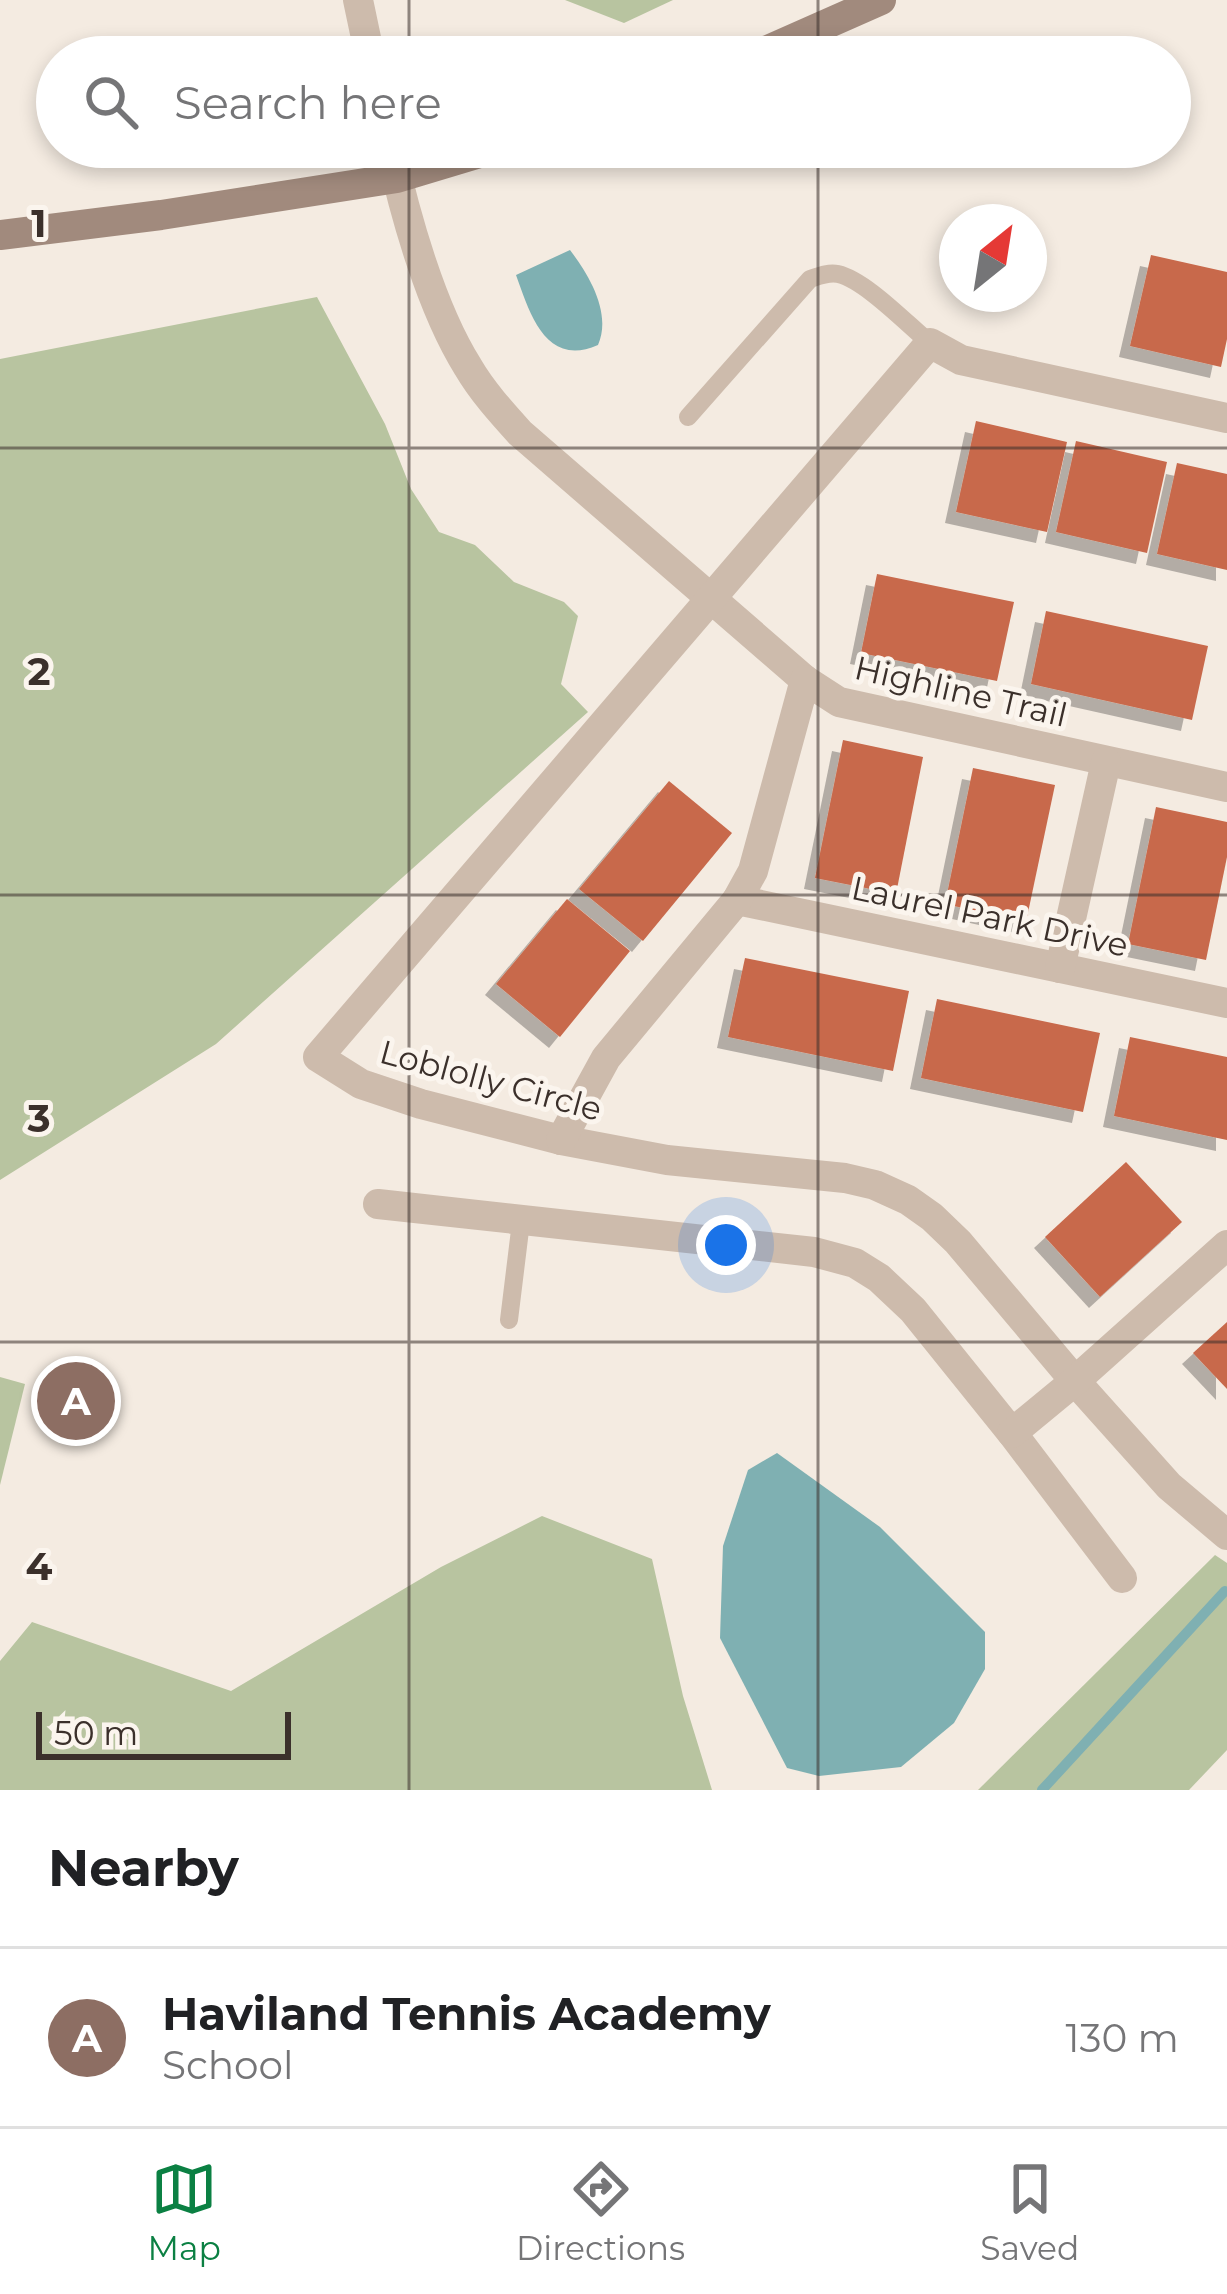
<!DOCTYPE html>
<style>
:root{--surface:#fff;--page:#f6f6f6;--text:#202124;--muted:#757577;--line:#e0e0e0;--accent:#0b8043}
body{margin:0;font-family:Montserrat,sans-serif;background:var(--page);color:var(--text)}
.compass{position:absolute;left:939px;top:204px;width:108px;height:108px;border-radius:50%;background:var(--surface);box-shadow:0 6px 18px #0003;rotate:30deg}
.scale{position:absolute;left:36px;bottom:30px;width:255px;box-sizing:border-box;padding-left:12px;border:6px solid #3b302b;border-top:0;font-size:33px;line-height:42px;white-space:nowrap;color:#3b302b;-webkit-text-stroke:9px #fbf5ee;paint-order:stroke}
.you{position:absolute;left:726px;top:1245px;width:42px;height:42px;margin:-30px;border:9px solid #fff;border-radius:50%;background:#1a73e8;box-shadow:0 0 0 18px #1a73e833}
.badge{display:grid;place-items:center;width:78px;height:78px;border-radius:50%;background:var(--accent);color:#fff;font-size:39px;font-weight:700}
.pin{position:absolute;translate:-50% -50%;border:6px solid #fff;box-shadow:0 3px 12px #0006}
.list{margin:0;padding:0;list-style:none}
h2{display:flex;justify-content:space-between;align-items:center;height:156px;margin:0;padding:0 48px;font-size:51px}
h2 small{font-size:39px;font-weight:400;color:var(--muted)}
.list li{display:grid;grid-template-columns:78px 1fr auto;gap:36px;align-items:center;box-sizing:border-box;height:180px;padding:0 48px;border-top:3px solid var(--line)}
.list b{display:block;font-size:45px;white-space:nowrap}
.list p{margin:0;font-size:39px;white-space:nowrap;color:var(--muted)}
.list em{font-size:39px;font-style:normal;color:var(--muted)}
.icon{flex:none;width:66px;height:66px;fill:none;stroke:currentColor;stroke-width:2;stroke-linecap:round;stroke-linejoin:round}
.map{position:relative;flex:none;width:1227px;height:1790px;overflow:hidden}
.search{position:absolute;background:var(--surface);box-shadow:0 6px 18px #0003;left:36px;right:36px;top:36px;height:132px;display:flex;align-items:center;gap:30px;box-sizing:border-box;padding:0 42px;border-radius:66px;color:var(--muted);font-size:45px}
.sheet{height:336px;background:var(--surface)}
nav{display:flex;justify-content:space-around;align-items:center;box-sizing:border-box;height:168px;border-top:3px solid var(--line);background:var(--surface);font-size:33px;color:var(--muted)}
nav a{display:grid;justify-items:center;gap:6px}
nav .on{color:var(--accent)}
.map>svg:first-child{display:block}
</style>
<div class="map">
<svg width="1227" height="1790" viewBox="0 0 1227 1790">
<defs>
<filter id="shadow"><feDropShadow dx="-11" dy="11" stdDeviation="0" flood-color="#0004"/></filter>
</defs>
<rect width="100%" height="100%" fill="#f4ebe1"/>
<g fill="#b8c4a0">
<path d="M565 0H673L624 23Z"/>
<path d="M317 297 385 424 411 489 439 532 475 545 514 582 564 602 578 616 561 684 588 712 216 1044 0 1180V359Z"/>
<path d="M0 1377 25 1384 0 1485Z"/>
<path d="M542 1516 652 1559 683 1696 712 1790H0V1661L32 1622 231 1691 441 1567Z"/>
<path d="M1215 1555 1227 1563V1750L1189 1790H978Z"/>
</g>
<g fill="#7fb0b2">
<path d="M570 250C589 275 612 313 598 345 546 368 530 314 516 275Z"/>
<path d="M777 1453 880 1527 985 1632V1669L954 1723 901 1767 819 1776 787 1768 720 1638 723 1546 748 1470Z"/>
</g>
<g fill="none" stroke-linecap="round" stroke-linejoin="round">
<path stroke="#7fb0b2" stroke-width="10" d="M1042 1790 1225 1591"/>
</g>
<g fill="#c8694b" filter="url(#shadow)">
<path d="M1151 255 1227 272V339L1221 367 1130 346Z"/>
<path d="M976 421 1067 442 1047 532 956 512Z"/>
<path d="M1076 441 1167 462 1147 553 1056 532Z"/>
<path d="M1177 463 1227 474V570L1157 554Z"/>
<path d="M877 574 1014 602 997 681 861 653Z"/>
<path d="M1046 611 1208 646 1192 720 1031 684Z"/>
<path d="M843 740 923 757 896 894 815 878Z"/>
<path d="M973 768 1055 785 1026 922 945 904Z"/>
<path d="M669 781 732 833 643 941 579 889Z"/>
<path d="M1156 807 1227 822V857L1206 960 1128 944Z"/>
<path d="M567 899 630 951 560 1037 496 984Z"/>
<path d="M745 958 909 991 893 1071 728 1037Z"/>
<path d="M937 999 1100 1033 1083 1112 921 1078Z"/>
<path d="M1130 1037 1227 1057V1140L1114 1116Z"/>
<path d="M1126 1162 1182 1222 1100 1297 1045 1237Z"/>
<path d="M1227 1322V1389L1193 1353Z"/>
</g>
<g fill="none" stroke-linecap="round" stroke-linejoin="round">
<g stroke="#cdbbac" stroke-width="18">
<path d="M688 417 810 279C819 276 828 272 838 274 865 280 907 324 930 343"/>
<path d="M509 1320 521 1222"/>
</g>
<g stroke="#cdbbac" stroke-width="30">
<path d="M358 0 370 57"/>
<path d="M390 147C405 215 431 308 468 367 482 391 501 412 520 433L805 680 839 702 1227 787"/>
<path d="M1227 418 961 360 930 343 318 1057 361 1084 421 1104 561 1140 667 1160 845 1178 875 1185 908 1200 932 1217 958 1242 1075 1381 1169 1486 1227 1535"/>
<path d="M737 900 1227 1003"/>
<path d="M1060 968 1106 762"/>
<path d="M561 1140 606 1058 737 900 753 871 805 680"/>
<path d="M378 1204 814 1252 855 1263 879 1278 913 1310 1012 1433 1122 1578"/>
<path d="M1012 1433 1075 1381 1227 1245"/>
</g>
<g stroke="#a18a7d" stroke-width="30">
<path d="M752 57 881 0"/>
<path d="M0 235 161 215 397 178 500 147"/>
</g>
</g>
<path fill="none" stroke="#3b302b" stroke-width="3" stroke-opacity="0.55" d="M409 0V57M818 0V57M409 147V1790M818 147V1790M0 448H1227M0 895H1227M0 1342H1227"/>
<g text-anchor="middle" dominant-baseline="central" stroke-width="10" stroke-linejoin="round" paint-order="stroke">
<g font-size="33" fill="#3b302b" stroke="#fbf5ee">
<text transform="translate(961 691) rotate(13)">Highline Trail</text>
<text transform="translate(990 916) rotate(12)">Laurel Park Drive</text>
<text transform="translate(491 1080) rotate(15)">Loblolly Circle</text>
</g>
</g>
<g font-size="39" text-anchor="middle" font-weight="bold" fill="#3b302b" stroke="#fbf5ee" stroke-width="10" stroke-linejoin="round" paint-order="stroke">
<text x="39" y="237">1</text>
<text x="39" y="685">2</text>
<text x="39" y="1132">3</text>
<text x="39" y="1580">4</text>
</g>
</svg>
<svg class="compass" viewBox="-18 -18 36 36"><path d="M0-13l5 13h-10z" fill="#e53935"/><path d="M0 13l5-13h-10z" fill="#757577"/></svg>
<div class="scale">50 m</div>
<div class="you"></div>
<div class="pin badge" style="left:76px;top:1401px;background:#8d6e63">A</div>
<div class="search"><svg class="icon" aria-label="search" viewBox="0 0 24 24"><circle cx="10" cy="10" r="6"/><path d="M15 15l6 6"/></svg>Search here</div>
</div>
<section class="sheet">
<h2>Nearby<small></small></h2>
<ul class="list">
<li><span class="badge" style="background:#8d6e63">A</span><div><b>Haviland Tennis Academy</b><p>School</p></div><em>130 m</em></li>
</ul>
</section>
<nav>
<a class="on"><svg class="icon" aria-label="map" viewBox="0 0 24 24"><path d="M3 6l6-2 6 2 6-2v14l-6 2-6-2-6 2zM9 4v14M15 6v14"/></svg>Map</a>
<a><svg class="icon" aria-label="directions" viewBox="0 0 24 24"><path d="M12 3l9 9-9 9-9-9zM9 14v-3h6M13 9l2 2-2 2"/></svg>Directions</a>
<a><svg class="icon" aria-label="saved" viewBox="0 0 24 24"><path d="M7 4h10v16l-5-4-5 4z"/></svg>Saved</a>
</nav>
